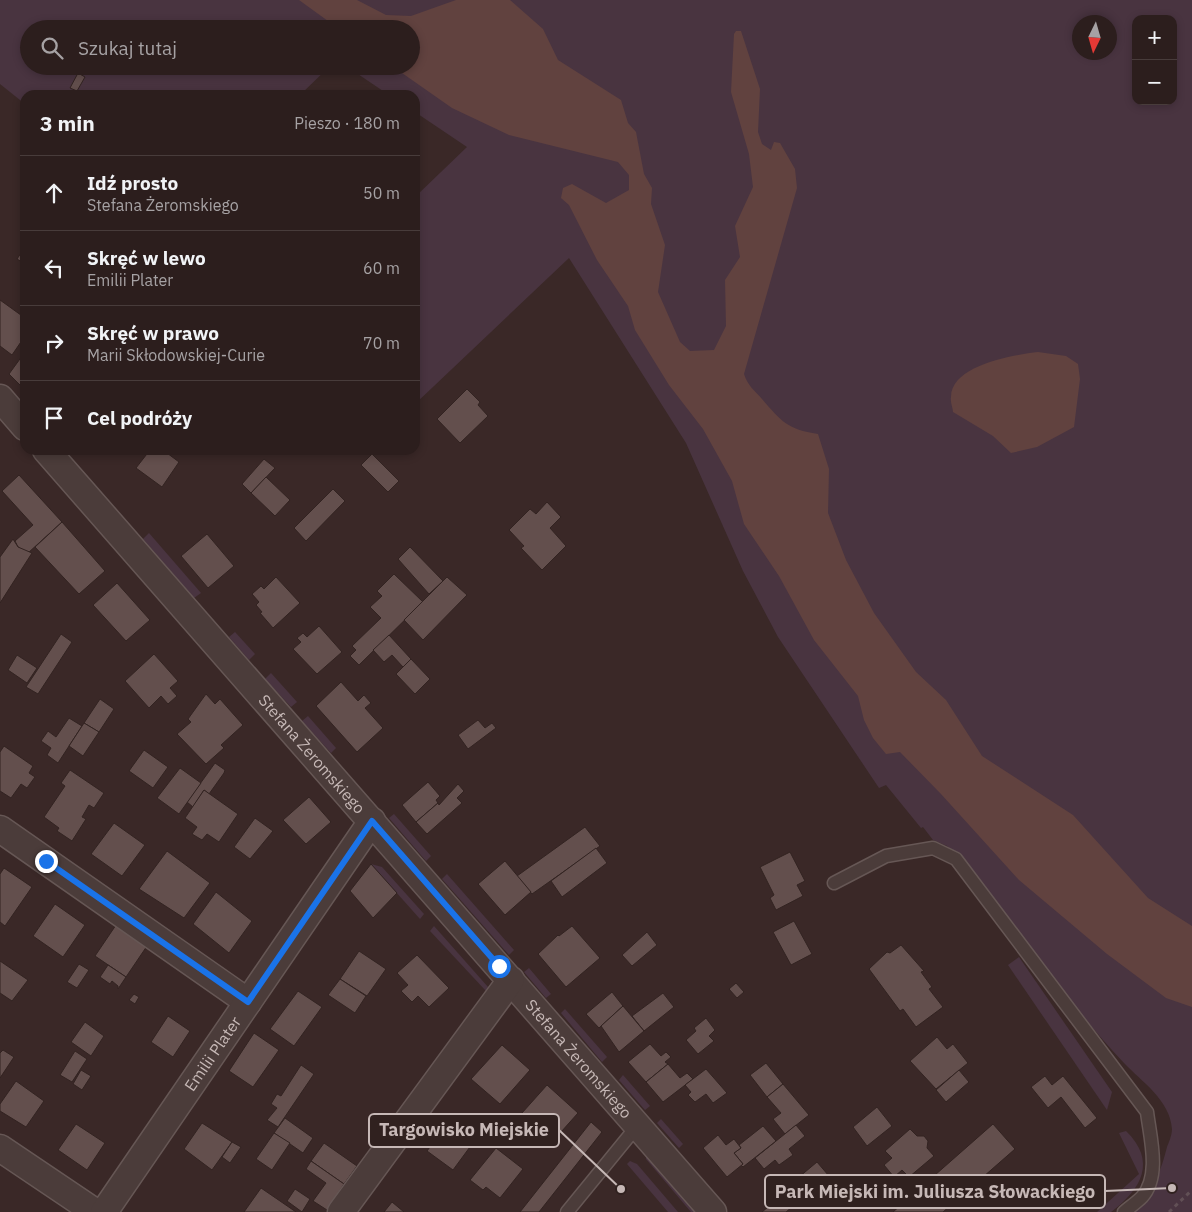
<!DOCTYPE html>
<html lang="pl">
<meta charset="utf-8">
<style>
:root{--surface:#2c1e1d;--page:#382b2a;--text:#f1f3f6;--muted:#a6a2a4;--line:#483c3b}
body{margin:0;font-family:"IBM Plex Sans",sans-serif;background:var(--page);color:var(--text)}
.controls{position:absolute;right:15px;top:15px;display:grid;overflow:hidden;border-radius:10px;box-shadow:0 2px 8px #0003}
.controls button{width:45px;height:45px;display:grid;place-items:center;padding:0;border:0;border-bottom:1px solid var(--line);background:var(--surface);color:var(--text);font:25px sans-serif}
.compass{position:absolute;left:1072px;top:15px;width:45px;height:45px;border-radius:50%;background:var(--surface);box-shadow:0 2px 8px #0003;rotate:185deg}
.stop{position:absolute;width:15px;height:15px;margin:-11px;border:4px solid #1a73e8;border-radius:50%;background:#fff}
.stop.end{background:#1a73e8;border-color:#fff;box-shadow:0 1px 5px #0008}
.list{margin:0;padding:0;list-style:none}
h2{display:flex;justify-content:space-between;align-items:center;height:65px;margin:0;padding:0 20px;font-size:21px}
h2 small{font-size:16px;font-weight:400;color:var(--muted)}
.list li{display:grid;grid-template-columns:32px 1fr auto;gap:15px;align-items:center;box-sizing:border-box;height:75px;padding:0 20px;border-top:1px solid var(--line)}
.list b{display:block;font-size:19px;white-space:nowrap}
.list p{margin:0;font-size:16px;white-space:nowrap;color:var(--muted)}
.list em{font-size:16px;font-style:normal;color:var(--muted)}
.icon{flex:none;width:28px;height:28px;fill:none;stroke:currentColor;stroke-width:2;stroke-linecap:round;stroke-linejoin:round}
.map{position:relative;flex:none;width:1192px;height:1212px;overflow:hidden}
.search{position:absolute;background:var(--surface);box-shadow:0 2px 8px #0003;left:20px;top:20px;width:400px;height:55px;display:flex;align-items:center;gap:12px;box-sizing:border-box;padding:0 18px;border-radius:28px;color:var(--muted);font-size:19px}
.panel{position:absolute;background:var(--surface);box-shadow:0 2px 8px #0003;left:20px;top:90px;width:400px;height:365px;border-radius:15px}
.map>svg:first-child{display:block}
</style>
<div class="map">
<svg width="1192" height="1212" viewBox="0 0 1192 1212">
<rect width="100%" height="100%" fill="#3a2827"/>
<g fill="#493440" fill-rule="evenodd">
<path d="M0 0H1192V1212H1130C1152 1192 1160 1175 1167 1147 1169 1142 1172 1135 1172 1129 1170 1100 1142 1082 1124 1063 1067 1003 1020 934 971 868L947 846 933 840 923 827 921 828 886 785 879 788 778 637 743 571 686 443 569 258 415 404V197L467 147 415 112V95H389L346 66H411V29H29V66H330L300 95H25V104L0 84ZM1136 19H1173V101H1136ZM1080 22H1110V52H1080Z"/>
<path d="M149 533 201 593 194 598 143 539Z"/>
<path d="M235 632 255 654 249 660 229 637Z"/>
<path d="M271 673 297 702 291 707 265 679Z"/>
<path d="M308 716 336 748 331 753 302 721Z"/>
<path d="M394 814 431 856 426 861 389 818Z"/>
<path d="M371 864 382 867 424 914 420 919Z"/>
<path d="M447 874 514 950 509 955 442 879Z"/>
<path d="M434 926 488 987 486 991 430 931Z"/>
<path d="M1019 957 1112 1092 1107 1110 1008 965Z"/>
<path d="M529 968 551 994 546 998 524 972Z"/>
<path d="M565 1009 607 1057 602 1062 561 1013Z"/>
<path d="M623 1075 650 1106 645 1110 619 1080Z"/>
<path d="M661 1119 683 1144 679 1148 657 1123Z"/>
<path d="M1126 1131C1157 1161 1142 1189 1111 1212H1097L1139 1174 1119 1133Z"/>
<path d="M646 1152 700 1212H691L646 1159Z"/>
<path d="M630 1161 637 1164 678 1212H668L627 1164Z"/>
</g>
<g fill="#61423f">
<path d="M299 0H357L386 15 411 16 456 0H510L543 29 558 60 621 100 628 123 636 132 644 174 652 188 651 204 665 245 658 292 680 342 690 351 714 350 726 326 725 280 740 257 735 226 753 187 749 154 731 92 734 34 736 31H741L760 89 758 132 762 144 771 150 774 142 780 143 795 169 797 188 744 374C748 386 754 390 762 399 782 422 787 429 818 434L829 469 828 513 846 560 874 613 916 672 946 700 982 756 1073 815 1148 898 1192 926V1007L1166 998 1107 954 1019 880 941 794 900 752 886 754 873 738 864 720 858 696 814 640 779 576 744 524 732 481 703 429 669 385 635 330 628 306 597 260 569 205 561 198 563 188 572 184 606 203 629 190V175L618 162 509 135 452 108 392 66H411V29H339Z"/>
<path d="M1038 352 1066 356 1078 364 1080 379 1074 427 1037 447 1011 453 993 436 953 412C953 408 950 402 951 397 951 365 1014 355 1038 352Z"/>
</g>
<g fill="#634f4d" stroke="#322321">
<path d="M78 73 85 77 77 91 70 88Z"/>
<path d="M25 247V264L17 259Z"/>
<path d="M0 300 25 318V336L12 355 0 346Z"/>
<path d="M25 352V390L9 374Z"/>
<path d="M467 389 480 402 478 405 488 416 460 443 437 419Z"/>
<path d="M150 450H163L179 462 162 487 136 468Z"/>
<path d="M372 454 399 481 388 492 361 465Z"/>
<path d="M264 459 275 468 251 493 242 484Z"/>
<path d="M19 475 62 522 28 553 18 547 15 541 33 525 2 491Z"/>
<path d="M266 477 290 500 275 516 251 493Z"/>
<path d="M333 489 345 501 306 541 294 528Z"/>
<path d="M547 502 561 517 550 528 566 546 542 570 521 548 524 546 509 530 530 509 536 514Z"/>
<path d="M62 522 105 571 79 594 35 547Z"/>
<path d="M207 534 234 566 208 588 181 556Z"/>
<path d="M13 539 18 547 32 553 0 603V557Z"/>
<path d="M410 547 443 581 429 594 398 559Z"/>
<path d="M394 574 423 602 359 665 350 656 356 650 352 646 381 618 370 607 382 596 377 591Z"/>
<path d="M276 577 300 603 273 628 260 613 262 612 256 605 259 602 252 594 261 586 264 589Z"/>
<path d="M447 577 467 595 423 640 404 620Z"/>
<path d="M117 583 150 620 126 641 93 605Z"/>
<path d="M319 626 342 652 317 674 293 649 301 642 297 638 303 633 307 637Z"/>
<path d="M61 634 72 642 38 694 26 687Z"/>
<path d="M389 635 411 659 403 667 392 655 384 662 373 650Z"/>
<path d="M154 654 178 681 170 688 177 696 168 704 161 696 149 708 125 681Z"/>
<path d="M17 655 37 668 27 683 8 670Z"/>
<path d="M411 659 430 679 415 694 396 674Z"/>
<path d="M341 682 358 701 364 695 371 703 365 708 383 728 357 752 316 706Z"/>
<path d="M206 694 215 704 220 699 243 725 221 745 224 748 206 764 177 734 191 722 188 719Z"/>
<path d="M100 699 114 709 99 732 84 723Z"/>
<path d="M69 718 82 726 58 763 47 755 51 748 41 741 48 731 56 737Z"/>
<path d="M478 720 485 728 492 723 496 728 468 749 458 735Z"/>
<path d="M84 723 99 732 83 756 69 746Z"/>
<path d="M4 746 33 766 29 773 35 777 27 788 21 784 11 798 0 791V752Z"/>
<path d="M144 750 168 767 153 788 129 771Z"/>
<path d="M215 763 225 770 224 773 209 794 204 790 193 807 187 802Z"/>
<path d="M180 768 201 783 179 814 157 798Z"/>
<path d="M70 770 104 793 94 808 89 805 82 817 86 819 72 841 57 831 59 828 44 817 65 786 61 783Z"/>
<path d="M428 782 440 796 436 800 438 803 416 822 402 805Z"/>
<path d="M458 784 464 791 457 798 462 803 427 834 416 822 438 803 439 805Z"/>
<path d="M204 790 238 814 219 842 207 834 202 840 192 834 197 827 185 818Z"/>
<path d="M309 797 331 822 306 844 283 820Z"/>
<path d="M255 818 273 831 250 859 234 847Z"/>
<path d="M114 823 145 845 122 876 91 854Z"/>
<path d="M585 827 600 846 532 894 517 876Z"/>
<path d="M596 848 607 863 562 897 551 881Z"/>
<path d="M167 851 210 883 184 918 139 889Z"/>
<path d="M790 852 805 881 797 885 803 896 776 910 770 898 774 895 760 867Z"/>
<path d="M505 861 531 892 505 915 478 884Z"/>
<path d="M371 864 397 893 373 918 350 891Z"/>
<path d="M4 868 32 887 5 926 0 922V874Z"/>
<path d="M216 892 252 921 229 953 193 924Z"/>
<path d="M55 904 85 925 63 957 33 936Z"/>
<path d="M794 921 812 954 791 965 773 932Z"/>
<path d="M116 925 147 946 126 977 95 956Z"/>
<path d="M572 926 600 958 566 987 538 954 558 935 559 936Z"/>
<path d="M647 932 657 945 632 966 622 955Z"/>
<path d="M901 945 924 971 921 972 932 987 929 989 943 1007 916 1027 903 1009 900 1011 869 969 887 952 890 953Z"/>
<path d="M359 951 386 969 367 996 340 979Z"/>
<path d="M417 955 449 988 429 1007 418 996 412 1002 401 991 408 985 397 973Z"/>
<path d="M0 961 28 980 12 1001 0 993Z"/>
<path d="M79 964 89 970 77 988 67 982Z"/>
<path d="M108 965 126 977 118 989V986L112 981 110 984 100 977Z"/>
<path d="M340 979 366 996 355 1013 328 995Z"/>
<path d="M736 983 744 992 737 998 729 989Z"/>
<path d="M298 991 322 1007 294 1046 270 1029Z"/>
<path d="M612 992 623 1006 599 1028 586 1014Z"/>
<path d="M663 993 674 1007 644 1031 632 1016Z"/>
<path d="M134 994 139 997 135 1004 129 1000Z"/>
<path d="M623 1006 644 1031 619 1052 601 1026Z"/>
<path d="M168 1016 190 1031 173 1057 151 1042Z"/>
<path d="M706 1018 715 1030 709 1036 714 1041 698 1054 686 1040 696 1031 694 1028Z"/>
<path d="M85 1022 104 1036 91 1056 71 1042Z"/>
<path d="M254 1033 279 1050 253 1087 229 1071Z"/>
<path d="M937 1037 947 1049 953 1044 968 1063 936 1089 910 1061Z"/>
<path d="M650 1044 661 1056 666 1052 671 1057 665 1062 668 1064 646 1082 628 1062Z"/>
<path d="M502 1045 530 1070 500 1104 471 1079Z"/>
<path d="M3 1050 14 1057 0 1078V1053Z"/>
<path d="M75 1051 87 1059 72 1082 60 1075Z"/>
<path d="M766 1063 783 1084 767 1097 750 1075Z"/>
<path d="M668 1064 680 1078 687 1073 693 1079 663 1102 646 1082Z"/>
<path d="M301 1065 314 1074 278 1127 267 1120 277 1108 271 1104 277 1094 281 1096Z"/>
<path d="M706 1069 727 1093 713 1103 706 1094 695 1102 688 1095 691 1092 685 1085Z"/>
<path d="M81 1070 91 1076 82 1090 73 1084Z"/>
<path d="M959 1070 969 1082 946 1102 936 1090Z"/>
<path d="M1045 1076 1052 1085 1063 1076 1097 1118 1085 1128 1061 1097 1048 1108 1031 1087Z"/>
<path d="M16 1081 44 1101 26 1127 0 1111V1104Z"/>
<path d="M783 1084 809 1115 785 1134 773 1119 781 1113 767 1097Z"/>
<path d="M547 1085 578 1113 553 1141 522 1113Z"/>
<path d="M877 1107 892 1126 867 1146 853 1127Z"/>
<path d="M452 1117 478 1136 453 1170 427 1151Z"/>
<path d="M285 1118 313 1138 303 1153 274 1133Z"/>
<path d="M591 1122 602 1132 539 1212H520Z"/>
<path d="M202 1123 232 1142 212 1170 184 1149Z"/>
<path d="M76 1124 105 1143 87 1170 58 1150Z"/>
<path d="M993 1124 1015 1149 943 1212H893Z"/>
<path d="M796 1125 805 1136 789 1149 793 1155 779 1165 775 1160 764 1169 755 1158Z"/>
<path d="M763 1126 776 1141 743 1167 741 1165 743 1164 734 1153 741 1148 739 1145Z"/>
<path d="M910 1129 917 1136H924L928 1141 927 1148 934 1156 909 1177 902 1170 894 1177 884 1165 892 1158 885 1151Z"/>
<path d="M274 1133 290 1143 272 1170 256 1159Z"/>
<path d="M718 1135 726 1145 734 1139 741 1148 734 1153 743 1164 727 1177 703 1148Z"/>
<path d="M232 1142 241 1147 230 1163 222 1157Z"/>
<path d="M324 1143 357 1166 344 1184 311 1161Z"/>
<path d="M496 1148 523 1169 500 1198 486 1187 483 1190 470 1180Z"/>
<path d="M311 1161 344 1184 327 1210 313 1201 326 1183 306 1169Z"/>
<path d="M817 1162 829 1176 792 1207 780 1193Z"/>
<path d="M261 1188 280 1201 296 1212H244Z"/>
<path d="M295 1189 310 1199 302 1212 287 1201Z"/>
<path d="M780 1193 792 1207 786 1212H762L775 1201 773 1199Z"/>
<path d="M392 1202 404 1212H384Z"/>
</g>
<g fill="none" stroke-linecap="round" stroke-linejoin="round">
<g stroke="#665755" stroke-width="15">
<g id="service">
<path d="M834 883 886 856 933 848 956 859 1147 1112C1150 1137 1161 1176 1142 1197 1137 1202 1130 1207 1124 1212"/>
<path d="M567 1212 638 1125"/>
</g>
</g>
<g stroke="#665755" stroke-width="29">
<g id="minor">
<path d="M0 398 25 427"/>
<path id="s1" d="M46 450 713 1212"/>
<path d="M0 829 248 1002"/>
<path d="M0 1148 95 1212"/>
<path id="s2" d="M104 1212 372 821"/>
<path d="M341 1212 511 980"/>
</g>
</g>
<path stroke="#625056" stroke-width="3" stroke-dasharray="4 4" stroke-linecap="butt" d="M1169 1212 1192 1190"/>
<use href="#service" stroke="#4b3c3a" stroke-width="12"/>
<use href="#minor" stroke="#4b3c3a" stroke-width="26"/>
</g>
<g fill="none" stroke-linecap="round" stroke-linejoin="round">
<path stroke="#1a73e8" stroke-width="6" d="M46 861 248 1002 372 821 499 966"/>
</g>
<g text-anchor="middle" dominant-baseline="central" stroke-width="4" stroke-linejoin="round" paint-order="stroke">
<g font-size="16" fill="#c6b8b6" stroke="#30211f">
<text stroke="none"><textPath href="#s1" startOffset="404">Stefana Żeromskiego</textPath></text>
<text stroke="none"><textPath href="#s2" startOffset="192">Emilii Plater</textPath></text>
<text stroke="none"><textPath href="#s1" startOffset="809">Stefana Żeromskiego</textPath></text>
</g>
</g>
<path fill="none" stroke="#c6b8b6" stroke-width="2" d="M621 1189L559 1130M1172 1188L1105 1191"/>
<g fill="#c6b8b6" stroke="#30211f" stroke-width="2">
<circle cx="621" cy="1189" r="5"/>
<circle cx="1172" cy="1188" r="5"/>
</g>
<g fill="#30211f" stroke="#c6b8b6" stroke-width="2">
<rect x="369" y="1114" width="190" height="33" rx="5"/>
<rect x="765" y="1175" width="340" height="33" rx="5"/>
</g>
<g font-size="18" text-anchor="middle" font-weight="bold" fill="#c6b8b6">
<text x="464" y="1136">Targowisko Miejskie</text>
<text x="935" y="1198">Park Miejski im. Juliusza Słowackiego</text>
</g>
</svg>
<div class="controls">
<button>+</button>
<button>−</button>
</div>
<svg class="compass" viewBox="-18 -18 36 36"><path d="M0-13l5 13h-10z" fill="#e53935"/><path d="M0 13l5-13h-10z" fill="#a6a2a4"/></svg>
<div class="stop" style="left:499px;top:966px"></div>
<div class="stop end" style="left:46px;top:861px"></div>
<div class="search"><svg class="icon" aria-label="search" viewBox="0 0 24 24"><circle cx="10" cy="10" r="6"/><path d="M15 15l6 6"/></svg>Szukaj tutaj</div>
<section class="panel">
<h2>3 min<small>Pieszo · 180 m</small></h2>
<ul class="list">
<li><svg class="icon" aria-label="ahead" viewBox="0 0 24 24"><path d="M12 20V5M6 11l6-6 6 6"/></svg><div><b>Idź prosto</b><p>Stefana Żeromskiego</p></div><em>50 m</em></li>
<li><svg class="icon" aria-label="left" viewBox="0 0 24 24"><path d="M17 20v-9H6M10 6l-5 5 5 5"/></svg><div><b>Skręć w lewo</b><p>Emilii Plater</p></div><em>60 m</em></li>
<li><svg class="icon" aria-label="right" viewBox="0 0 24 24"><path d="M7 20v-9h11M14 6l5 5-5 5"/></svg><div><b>Skręć w prawo</b><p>Marii Skłodowskiej-Curie</p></div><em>70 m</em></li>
<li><svg class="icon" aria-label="arrive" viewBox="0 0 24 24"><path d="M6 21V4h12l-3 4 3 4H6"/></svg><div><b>Cel podróży</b></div></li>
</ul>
</section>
</div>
